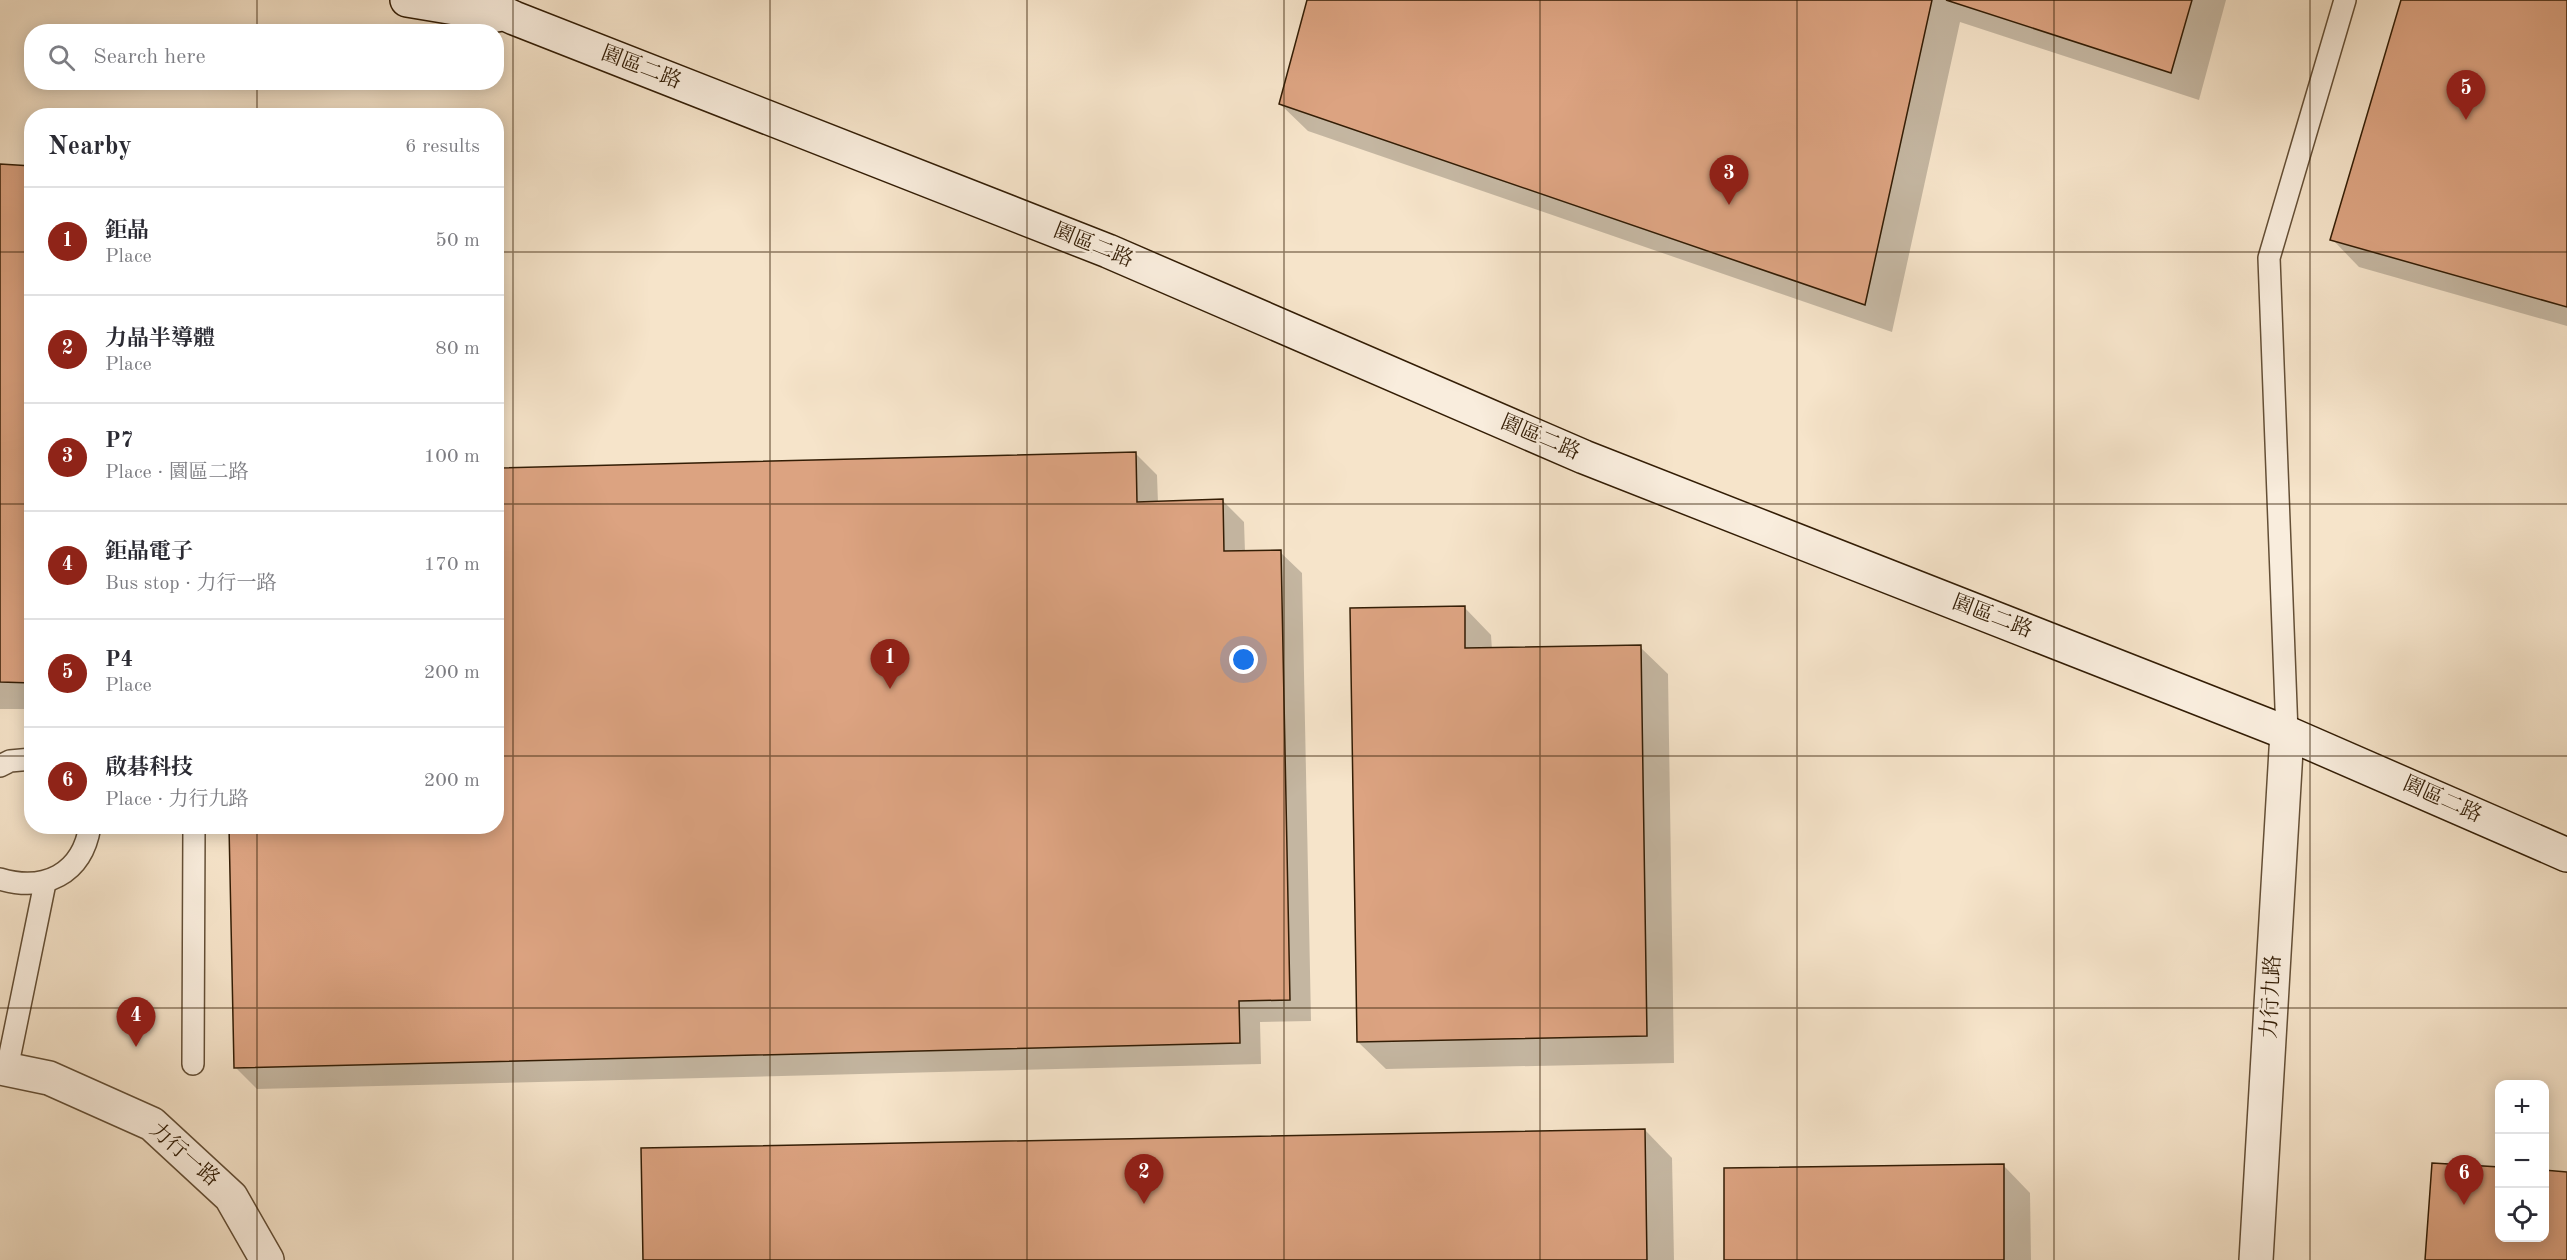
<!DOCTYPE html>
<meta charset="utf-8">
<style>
:root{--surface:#fff;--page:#f7f7f7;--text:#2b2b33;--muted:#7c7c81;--line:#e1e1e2;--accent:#8f2418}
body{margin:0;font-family:"Old Standard TT","Noto Serif TC",serif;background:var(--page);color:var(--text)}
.controls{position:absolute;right:18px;bottom:18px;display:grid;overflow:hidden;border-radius:12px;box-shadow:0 3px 15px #0003}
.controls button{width:54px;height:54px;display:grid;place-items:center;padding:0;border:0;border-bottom:2px solid var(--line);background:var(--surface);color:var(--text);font:30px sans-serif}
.you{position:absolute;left:1244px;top:660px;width:21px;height:21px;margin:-15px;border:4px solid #fff;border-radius:50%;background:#1a73e8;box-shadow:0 0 0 9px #1a73e833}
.badge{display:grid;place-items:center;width:39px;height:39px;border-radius:50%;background:var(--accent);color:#fff;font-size:20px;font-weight:700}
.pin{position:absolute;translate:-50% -50px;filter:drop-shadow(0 2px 3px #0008)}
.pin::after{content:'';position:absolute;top:32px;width:21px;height:18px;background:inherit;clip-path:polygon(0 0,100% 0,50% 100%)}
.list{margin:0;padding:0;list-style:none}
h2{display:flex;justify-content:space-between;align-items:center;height:78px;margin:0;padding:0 24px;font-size:26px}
h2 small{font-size:20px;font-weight:400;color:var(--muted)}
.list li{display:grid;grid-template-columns:39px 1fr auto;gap:18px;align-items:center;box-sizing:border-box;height:108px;padding:0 24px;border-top:2px solid var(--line)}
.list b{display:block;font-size:22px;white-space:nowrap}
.list p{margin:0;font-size:20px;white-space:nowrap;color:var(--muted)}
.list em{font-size:20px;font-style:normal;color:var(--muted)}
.icon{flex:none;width:33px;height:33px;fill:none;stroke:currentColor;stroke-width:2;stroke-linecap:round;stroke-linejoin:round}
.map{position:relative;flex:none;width:2567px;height:1260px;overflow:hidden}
.search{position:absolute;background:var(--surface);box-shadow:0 3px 15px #0003;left:24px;top:24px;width:480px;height:66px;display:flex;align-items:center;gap:15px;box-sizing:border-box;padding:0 21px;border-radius:24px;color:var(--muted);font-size:22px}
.panel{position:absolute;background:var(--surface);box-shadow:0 3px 15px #0003;left:24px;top:108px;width:480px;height:726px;border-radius:24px}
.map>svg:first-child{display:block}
</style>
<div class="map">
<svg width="2567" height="1260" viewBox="0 0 2567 1260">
<rect width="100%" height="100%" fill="#f6e4ca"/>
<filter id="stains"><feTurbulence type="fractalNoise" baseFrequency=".00333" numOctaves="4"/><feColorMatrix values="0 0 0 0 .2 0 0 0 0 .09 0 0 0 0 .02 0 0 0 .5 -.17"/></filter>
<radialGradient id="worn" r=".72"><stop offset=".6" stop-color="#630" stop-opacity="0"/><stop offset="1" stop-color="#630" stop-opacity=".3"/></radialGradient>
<g fill="#0003">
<path d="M1309 0H2226L2199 100 1960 22 1892 332 1308 131 1280 104Z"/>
<path d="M2403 0H2567V326L2359 267 2332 239Z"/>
<path d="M0 165 32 168V709H0Z"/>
<path d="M1135 453 1157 475 1158 503 1223 501 1244 522 1245 552H1280L1302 573 1311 1021 1260 1022 1261 1064 257 1089 235 1067 496 826Z"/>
<path d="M1464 607 1491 635 1492 650 1640 647 1668 674 1674 1063 1386 1069 1358 1042Z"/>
<path d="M1645 1130 1672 1158 1674 1260H644Z"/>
<path d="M2003 1165 2030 1193 2031 1260H1726Z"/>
<path d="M2567 1173V1260H2426L2500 1238H2544Z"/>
</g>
<g fill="#dca381" stroke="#331d05" stroke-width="1.5">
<path d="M1307 0H1932L1865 305 1279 104Z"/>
<path d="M1946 0H2192L2171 73Z"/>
<path d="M2401 0H2567V307L2330 240Z"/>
<path d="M0 164 32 166V683L0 682Z"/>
<path d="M1136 452 1137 502 1223 499 1224 551 1281 550 1290 1000 1239 1001 1240 1043 234 1068 229 826H496V468Z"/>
<path d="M1465 606V648L1641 645 1647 1036 1357 1042 1350 608Z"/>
<path d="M1645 1129 1647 1260H643L641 1148Z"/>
<path d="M2432 1163 2500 1167V1238H2544V1170L2567 1172V1260H2425Z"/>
<path d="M2004 1164V1260H1724V1168Z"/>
</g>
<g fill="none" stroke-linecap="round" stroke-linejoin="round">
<g stroke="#644f36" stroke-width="24">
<g id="lane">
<path d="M2287 733 2269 258 2345 0"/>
<path d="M0 766 10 761 32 759"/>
<path d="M0 879C44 892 82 875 90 826"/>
<path d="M193 1064 194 826"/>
<path d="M7 1069 45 883"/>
</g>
</g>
<g stroke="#644f36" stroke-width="36">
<g id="street">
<path d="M0 1068 49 1078 152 1124 231 1197 267 1260"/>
<path d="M2256 1260 2287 733"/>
</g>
</g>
<g stroke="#331d05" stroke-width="36">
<g id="secondary">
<path d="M407 0 497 15"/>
<path d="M475 0 514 18 1108 251 1584 457 2287 733 2567 855"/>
</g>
</g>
<use href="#lane" stroke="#f9eddd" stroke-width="21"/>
<use href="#street" stroke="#f9eddd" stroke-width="33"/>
<use href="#secondary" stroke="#f9eddd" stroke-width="33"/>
</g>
<path fill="none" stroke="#331d05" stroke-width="1.5" stroke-opacity="0.55" d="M257 0V32M513 0V1260M770 0V1260M1027 0V1260M1284 0V1260M1540 0V1260M1797 0V1260M2054 0V1260M2310 0V1260M257 82V116M0 252H32M496 252H2567M0 504H32M496 504H2567M0 756H32M496 756H2567M257 826V1260M0 1008H2567"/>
<g text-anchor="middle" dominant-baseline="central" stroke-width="5" stroke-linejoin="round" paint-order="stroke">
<g font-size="21" fill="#331d05" stroke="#f9eddd">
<text transform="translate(641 68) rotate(21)">園區二路</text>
<text transform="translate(1093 246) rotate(22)">園區二路</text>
<text transform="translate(1540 438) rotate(23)">園區二路</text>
<text transform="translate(1992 617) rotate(21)">園區二路</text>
<text transform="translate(2442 800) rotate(24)">園區二路</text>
<text transform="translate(2272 997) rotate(-87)">力行九路</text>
<text transform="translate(184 1155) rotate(41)">力行一路</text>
</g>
</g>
<rect width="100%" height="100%" filter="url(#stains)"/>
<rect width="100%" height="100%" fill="url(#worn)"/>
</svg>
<div class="controls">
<button>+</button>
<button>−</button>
<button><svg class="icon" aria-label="locate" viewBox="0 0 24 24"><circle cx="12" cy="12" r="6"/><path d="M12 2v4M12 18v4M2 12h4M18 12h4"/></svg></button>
</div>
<div class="you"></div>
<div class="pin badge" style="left:890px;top:689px">1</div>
<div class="pin badge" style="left:1144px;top:1204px">2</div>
<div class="pin badge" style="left:1729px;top:205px">3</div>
<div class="pin badge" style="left:136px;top:1047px">4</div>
<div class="pin badge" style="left:2466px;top:120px">5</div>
<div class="pin badge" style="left:2464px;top:1205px">6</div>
<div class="search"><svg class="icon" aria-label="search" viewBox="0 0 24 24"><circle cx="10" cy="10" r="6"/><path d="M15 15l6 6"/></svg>Search here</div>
<section class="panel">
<h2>Nearby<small>6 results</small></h2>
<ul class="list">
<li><span class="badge">1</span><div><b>鉅晶</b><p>Place</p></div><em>50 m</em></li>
<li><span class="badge">2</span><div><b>力晶半導體</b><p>Place</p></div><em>80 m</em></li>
<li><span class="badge">3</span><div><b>P7</b><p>Place · 園區二路</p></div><em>100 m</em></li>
<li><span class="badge">4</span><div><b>鉅晶電子</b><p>Bus stop · 力行一路</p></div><em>170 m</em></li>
<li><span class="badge">5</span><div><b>P4</b><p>Place</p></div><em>200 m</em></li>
<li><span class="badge">6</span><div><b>啟碁科技</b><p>Place · 力行九路</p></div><em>200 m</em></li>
</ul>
</section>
</div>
